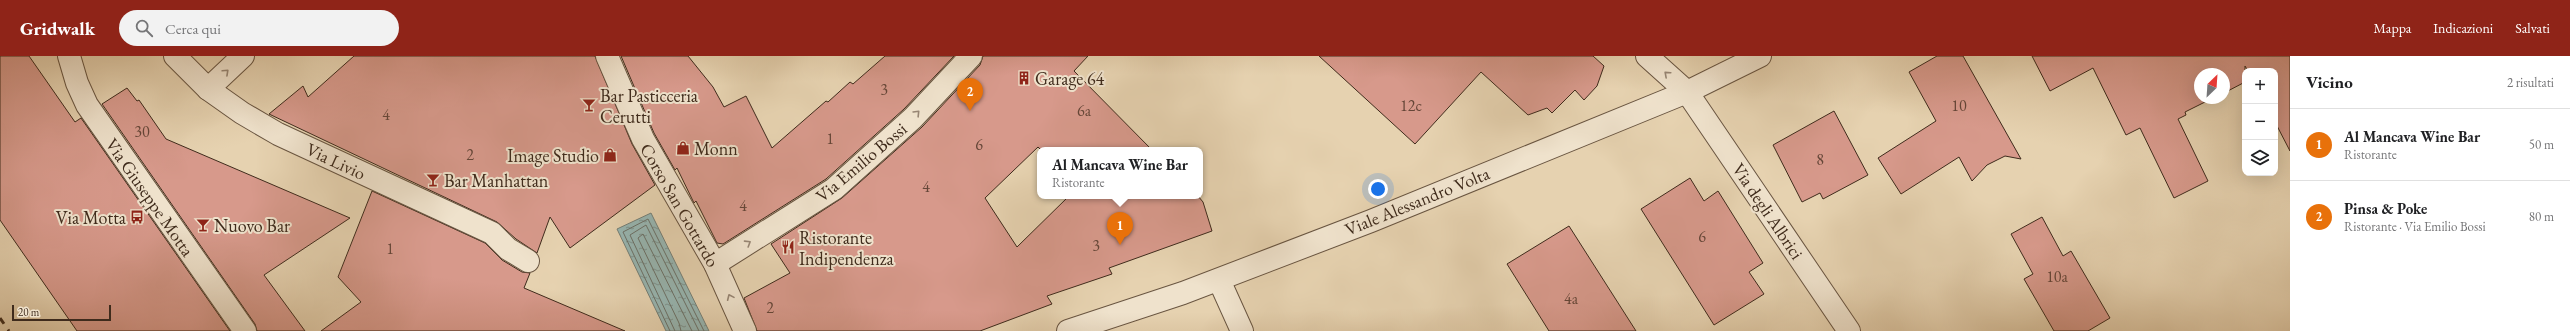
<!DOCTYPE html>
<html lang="it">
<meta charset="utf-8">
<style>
:root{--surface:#fff;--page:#f2f2f2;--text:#202124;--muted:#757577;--line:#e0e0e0;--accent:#8f2418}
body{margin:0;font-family:"EB Garamond",serif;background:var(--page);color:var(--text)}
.controls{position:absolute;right:12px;top:12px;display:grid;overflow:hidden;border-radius:8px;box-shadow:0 4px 16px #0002}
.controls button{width:36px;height:36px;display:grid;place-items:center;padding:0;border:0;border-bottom:1px solid var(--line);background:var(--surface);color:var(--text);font:20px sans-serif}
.compass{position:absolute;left:2194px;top:12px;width:36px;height:36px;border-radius:50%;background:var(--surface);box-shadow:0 4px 16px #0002;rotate:25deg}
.scale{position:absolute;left:12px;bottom:10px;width:99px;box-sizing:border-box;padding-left:4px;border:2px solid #3f2b1c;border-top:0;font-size:11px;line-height:14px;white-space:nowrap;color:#3f2b1c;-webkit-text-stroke:3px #efe2cc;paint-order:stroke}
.you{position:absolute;left:1378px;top:133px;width:14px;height:14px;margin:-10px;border:3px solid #fff;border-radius:50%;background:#1a73e8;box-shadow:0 0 0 6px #1a73e833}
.badge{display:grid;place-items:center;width:26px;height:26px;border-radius:50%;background:var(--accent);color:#fff;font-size:13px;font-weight:700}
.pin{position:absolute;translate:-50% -33px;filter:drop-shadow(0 1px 2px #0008)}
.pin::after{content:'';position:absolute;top:21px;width:14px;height:12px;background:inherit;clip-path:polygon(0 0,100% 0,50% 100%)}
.popup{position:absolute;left:1037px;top:91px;width:166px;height:52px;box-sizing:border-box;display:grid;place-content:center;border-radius:8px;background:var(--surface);filter:drop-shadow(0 1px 3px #0005);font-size:13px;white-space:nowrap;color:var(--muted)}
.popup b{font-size:15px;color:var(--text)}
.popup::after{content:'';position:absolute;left:50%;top:100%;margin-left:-8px;border:8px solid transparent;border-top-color:var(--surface)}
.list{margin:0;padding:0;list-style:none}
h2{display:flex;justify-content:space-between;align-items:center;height:52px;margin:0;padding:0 16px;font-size:17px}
h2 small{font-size:13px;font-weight:400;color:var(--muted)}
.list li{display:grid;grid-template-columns:26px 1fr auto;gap:12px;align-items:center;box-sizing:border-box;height:72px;padding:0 16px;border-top:1px solid var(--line)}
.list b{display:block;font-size:15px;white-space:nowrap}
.list p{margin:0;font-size:13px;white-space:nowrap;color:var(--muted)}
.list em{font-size:13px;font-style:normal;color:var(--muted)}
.icon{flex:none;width:22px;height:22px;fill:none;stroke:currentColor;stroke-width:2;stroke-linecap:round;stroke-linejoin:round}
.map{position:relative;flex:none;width:2290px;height:275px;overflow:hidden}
header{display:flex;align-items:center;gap:24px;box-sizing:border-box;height:56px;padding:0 20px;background:var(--accent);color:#fff}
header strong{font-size:19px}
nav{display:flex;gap:22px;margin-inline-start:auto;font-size:14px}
.search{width:280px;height:36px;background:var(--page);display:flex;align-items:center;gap:10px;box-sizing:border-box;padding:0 14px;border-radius:22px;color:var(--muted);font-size:15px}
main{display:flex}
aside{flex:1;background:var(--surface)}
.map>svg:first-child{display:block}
</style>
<header>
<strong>Gridwalk</strong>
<div class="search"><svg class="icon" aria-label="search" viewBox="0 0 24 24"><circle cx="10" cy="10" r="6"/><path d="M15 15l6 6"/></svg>Cerca qui</div>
<nav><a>Mappa</a><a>Indicazioni</a><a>Salvati</a></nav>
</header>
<main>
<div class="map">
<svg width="2290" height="275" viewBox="0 0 2290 275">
<defs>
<pattern id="water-ripples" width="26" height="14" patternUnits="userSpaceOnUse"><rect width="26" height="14" fill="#97b6b2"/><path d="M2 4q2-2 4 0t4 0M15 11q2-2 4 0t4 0" fill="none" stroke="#7d9490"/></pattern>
</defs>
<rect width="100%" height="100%" fill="#e6d2b0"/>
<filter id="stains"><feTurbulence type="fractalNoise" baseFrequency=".005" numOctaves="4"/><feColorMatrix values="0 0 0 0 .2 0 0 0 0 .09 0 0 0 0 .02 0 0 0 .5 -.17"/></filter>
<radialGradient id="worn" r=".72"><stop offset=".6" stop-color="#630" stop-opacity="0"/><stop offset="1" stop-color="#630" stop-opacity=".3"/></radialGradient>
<path fill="url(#water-ripples)" stroke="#747e76" d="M651 157 709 275H666L617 173Z"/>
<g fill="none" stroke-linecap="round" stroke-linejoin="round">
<g stroke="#6b7067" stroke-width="1">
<path d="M670 275 623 176 648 163 704 275"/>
<path d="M675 275 630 179 646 169 699 275"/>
<path d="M681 275 679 267 638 182 643 178 692 275"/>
</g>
</g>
<g fill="#d7998b" stroke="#3f2b1c">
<path d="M0 0H29L75 66 81 62 230 275H77L0 164Z"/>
<path d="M354 0H595L632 88 655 129 570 192 550 161 537 197 516 183 497 166 269 58 303 30 308 41Z"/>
<path d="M621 0H688L713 31 724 51 746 40 772 92 826 45 828 46 850 26 853 28 885 0H954L904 53 826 123 723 188 717 187 696 145 694 147 677 112 675 114 654 77Z"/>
<path d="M983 0H1088L1074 15 1152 94H1041L1038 91 985 142 1017 191 1069 140H1198L1203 146 1212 175 1109 212 1112 218 1047 240 1052 248 980 275H757L744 242 790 217 771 188 842 142 922 71 980 9Z"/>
<path d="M1319 0H1593L1604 10 1597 30 1584 44 1575 34 1552 57 1547 52 1528 59 1481 16 1415 88Z"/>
<path d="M1937 0H1963L2021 103 2005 100 1987 109 1972 125 1959 101 1901 138 1878 102 1936 65 1909 16Z"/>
<path d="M2032 0H2290V95L2275 66V15H2248L2245 10V26L2224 37V18H2200V42H2213L2185 56 2186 59 2178 63 2208 125 2174 142 2140 72 2126 79 2093 12 2050 35Z"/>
<path d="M127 32 137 45 139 44 166 83 350 162 264 219 305 275H257L255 268 102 48Z"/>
<path d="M1834 55 1868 119 1823 143 1820 137 1802 146 1773 89Z"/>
<path d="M1690 122 1704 145 1718 135 1763 207 1749 216 1764 238 1714 269 1641 153Z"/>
<path d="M372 135 485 187 502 204 522 216 530 217 524 232 625 275H321L361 246 338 221Z"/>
<path d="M2042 161 2063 200 2071 195 2110 262 2088 275H2054L2024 223 2033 218 2011 178Z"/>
<path d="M1569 170 1636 275H1549L1507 208Z"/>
</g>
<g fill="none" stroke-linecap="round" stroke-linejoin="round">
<g stroke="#695541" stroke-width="24">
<g id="minor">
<path d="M69 0 77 27 87 49 245 275"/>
<path d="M175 0 208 33 242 57 278 78 492 177 508 193 528 205"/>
<path d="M607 0 643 83 715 208 745 275"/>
<path d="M1647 0 1687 36 1849 275"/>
<path d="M208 33 243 0"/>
<path d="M715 208 834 133 913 62 971 0"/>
<path d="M1219 224 1242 275"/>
<path d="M1068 275 1183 237 1371 165 1687 36 1760 0"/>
</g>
</g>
<use href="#minor" stroke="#efe2cc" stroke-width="22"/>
<path stroke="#3f2b1c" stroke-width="3" stroke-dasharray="7 7" stroke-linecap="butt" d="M0 262 9 275"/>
</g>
<defs><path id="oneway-chevron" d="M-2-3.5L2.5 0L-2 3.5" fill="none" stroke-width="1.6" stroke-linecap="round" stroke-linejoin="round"/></defs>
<g stroke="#978674">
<use href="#oneway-chevron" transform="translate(226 16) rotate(-43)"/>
<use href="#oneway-chevron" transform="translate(1667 18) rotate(-138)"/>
<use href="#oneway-chevron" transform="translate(917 57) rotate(-46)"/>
<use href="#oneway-chevron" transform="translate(748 187) rotate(-32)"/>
<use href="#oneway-chevron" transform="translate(730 241) rotate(-114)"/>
</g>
<defs>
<g id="building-bare" transform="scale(1.08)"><path d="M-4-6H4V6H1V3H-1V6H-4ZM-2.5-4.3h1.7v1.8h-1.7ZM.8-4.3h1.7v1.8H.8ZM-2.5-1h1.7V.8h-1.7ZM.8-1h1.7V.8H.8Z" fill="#8f2418" stroke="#efe2cc" stroke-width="2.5" paint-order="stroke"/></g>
<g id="bar-bare" transform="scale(1.08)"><path d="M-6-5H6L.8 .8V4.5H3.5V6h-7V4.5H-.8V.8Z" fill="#8f2418" stroke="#efe2cc" stroke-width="2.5" paint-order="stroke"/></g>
<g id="shop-bare" transform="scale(1.08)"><path d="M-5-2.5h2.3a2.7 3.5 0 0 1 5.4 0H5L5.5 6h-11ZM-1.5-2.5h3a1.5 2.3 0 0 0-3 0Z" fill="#8f2418" stroke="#efe2cc" stroke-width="2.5" paint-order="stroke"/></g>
<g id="bus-bare" transform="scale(1.08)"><path d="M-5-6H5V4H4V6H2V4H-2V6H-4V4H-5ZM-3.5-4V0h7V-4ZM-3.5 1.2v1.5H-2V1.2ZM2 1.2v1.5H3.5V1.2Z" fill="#8f2418" stroke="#efe2cc" stroke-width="2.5" paint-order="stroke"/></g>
<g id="restaurant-bare" transform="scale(1.08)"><path d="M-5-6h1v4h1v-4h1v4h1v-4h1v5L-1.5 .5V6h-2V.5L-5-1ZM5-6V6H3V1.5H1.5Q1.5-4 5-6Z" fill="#8f2418" stroke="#efe2cc" stroke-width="2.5" paint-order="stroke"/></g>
</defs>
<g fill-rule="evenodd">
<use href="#building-bare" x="1024" y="22"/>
<use href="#bar-bare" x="589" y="49"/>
<use href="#shop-bare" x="683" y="92"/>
<use href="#shop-bare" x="610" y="99"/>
<use href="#bar-bare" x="433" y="124"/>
<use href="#bus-bare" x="137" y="161"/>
<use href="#bar-bare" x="203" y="169"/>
<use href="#restaurant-bare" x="788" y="191"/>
</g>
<g text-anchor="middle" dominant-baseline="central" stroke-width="4" stroke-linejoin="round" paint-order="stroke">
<g font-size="16" fill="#654638">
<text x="884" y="33">3</text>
<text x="1411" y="49">12c</text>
<text x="1959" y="49">10</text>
<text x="1084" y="54">6a</text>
<text x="386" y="58">4</text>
<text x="142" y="75">30</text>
<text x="830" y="82">1</text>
<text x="979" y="88">6</text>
<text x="470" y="98">2</text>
<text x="1820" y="103">8</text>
<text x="926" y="130">4</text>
<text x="743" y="149">4</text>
<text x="1702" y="180">6</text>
<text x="1096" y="189">3</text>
<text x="390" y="192">1</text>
<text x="2057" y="220">10a</text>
<text x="1571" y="242">4a</text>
<text x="770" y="251">2</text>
</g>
<g font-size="18" fill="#3f2b1c" stroke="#efe2cc" text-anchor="start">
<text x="1035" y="22">Garage 64</text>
<text x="600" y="39">Bar Pasticceria<tspan x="600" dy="21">Cerutti</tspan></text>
<text x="694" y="92">Monn</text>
<text x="599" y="99" text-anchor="end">Image Studio</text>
<text x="444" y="124">Bar Manhattan</text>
<text x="126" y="161" text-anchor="end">Via Motta</text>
<text x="214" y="169">Nuovo Bar</text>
<text x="799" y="181">Ristorante<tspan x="799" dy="21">Indipendenza</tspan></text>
</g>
<g font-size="18" fill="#3f2b1c" stroke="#efe2cc">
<text transform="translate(336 105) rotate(25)">Via Livio</text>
<text transform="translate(861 106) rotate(-40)">Via Emilio Bossi</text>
<text transform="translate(150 141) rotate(55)">Via Giuseppe Motta</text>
<text transform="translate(1417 145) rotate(-22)">Viale Alessandro Volta</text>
<text transform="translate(680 149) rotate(60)">Corso San Gottardo</text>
<text transform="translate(1768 155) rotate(56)">Via degli Albrici</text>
</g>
</g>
<rect width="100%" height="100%" filter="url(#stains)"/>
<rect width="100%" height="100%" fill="url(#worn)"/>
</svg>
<div class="controls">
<button>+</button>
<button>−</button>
<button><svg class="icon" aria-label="layers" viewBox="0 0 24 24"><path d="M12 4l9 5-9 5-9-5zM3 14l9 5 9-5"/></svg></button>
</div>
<svg class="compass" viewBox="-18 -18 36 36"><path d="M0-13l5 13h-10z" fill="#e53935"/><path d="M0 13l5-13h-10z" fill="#757577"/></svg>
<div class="scale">20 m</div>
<div class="you"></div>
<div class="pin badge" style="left:1120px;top:189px;background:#e8710a">1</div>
<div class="popup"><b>Al Mancava Wine Bar</b>Ristorante</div>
<div class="pin badge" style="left:970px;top:55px;background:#e8710a">2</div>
</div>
<aside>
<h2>Vicino<small>2 risultati</small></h2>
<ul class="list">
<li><span class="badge" style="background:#e8710a">1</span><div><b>Al Mancava Wine Bar</b><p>Ristorante</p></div><em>50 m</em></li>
<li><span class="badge" style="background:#e8710a">2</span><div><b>Pinsa &amp; Poke</b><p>Ristorante · Via Emilio Bossi</p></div><em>80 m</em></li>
</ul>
</aside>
</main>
